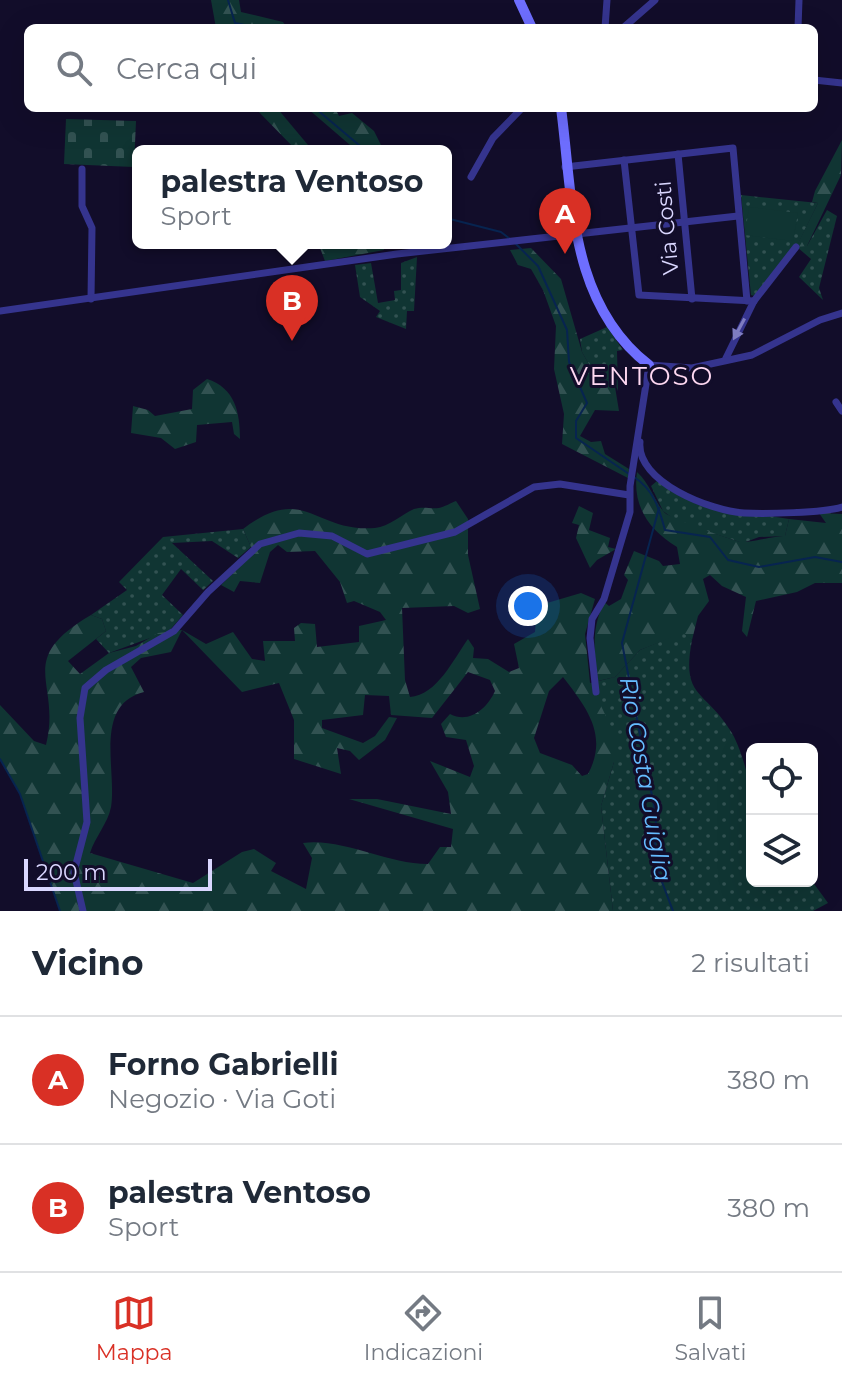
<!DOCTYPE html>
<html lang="it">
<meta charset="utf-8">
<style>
:root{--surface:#fff;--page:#f2f2f3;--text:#1f2937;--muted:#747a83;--line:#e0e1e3;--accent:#d93025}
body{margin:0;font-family:Montserrat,sans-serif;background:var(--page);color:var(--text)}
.controls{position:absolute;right:24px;bottom:24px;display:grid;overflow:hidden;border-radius:12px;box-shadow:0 8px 32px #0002}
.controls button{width:72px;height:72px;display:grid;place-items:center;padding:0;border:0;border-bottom:2px solid var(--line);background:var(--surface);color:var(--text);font:40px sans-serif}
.scale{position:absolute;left:24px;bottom:20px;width:188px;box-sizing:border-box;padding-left:8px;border:4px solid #dad7ff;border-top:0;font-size:22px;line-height:28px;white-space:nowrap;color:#dad7ff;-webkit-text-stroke:6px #120d2a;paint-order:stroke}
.you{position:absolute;left:528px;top:606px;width:28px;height:28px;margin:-20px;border:6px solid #fff;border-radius:50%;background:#1a73e8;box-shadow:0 0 0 12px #1a73e833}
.badge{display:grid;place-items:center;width:52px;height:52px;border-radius:50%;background:var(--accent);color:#fff;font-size:26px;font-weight:700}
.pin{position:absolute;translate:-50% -66px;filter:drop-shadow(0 2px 4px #0008)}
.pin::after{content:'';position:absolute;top:42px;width:28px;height:24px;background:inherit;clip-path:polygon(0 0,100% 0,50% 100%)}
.popup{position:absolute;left:132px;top:145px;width:320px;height:104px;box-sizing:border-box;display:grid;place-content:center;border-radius:12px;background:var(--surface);filter:drop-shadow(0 2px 6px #0005);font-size:26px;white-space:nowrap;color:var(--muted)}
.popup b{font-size:30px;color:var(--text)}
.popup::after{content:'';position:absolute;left:50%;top:100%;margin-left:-16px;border:16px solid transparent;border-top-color:var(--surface)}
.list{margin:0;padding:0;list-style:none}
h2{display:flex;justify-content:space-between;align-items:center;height:104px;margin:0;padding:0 32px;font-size:34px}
h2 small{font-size:26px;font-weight:400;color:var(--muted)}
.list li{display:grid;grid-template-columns:52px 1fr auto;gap:24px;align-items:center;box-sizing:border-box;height:128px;padding:0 32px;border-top:2px solid var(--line)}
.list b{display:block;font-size:30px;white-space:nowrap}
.list p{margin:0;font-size:26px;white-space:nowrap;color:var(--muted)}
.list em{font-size:26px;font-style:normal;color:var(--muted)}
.icon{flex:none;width:44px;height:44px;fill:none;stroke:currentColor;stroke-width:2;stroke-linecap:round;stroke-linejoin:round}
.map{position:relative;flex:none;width:842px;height:911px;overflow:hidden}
.search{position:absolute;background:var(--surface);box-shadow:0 8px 32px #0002;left:24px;right:24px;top:24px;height:88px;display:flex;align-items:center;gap:20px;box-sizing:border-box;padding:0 28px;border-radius:12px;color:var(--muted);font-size:30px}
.sheet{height:360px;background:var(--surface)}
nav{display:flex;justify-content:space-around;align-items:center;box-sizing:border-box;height:112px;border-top:2px solid var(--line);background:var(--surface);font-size:22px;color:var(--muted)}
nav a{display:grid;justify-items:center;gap:4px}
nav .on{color:var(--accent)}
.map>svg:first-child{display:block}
</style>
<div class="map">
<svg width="842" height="911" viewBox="0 0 842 911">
<defs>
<pattern id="grass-dots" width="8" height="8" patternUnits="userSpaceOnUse" patternTransform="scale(2)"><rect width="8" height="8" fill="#103533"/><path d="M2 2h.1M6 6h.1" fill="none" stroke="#325252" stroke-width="1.8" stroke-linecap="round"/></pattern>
<pattern id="forest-firs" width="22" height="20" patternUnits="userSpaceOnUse" patternTransform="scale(2)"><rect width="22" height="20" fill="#103533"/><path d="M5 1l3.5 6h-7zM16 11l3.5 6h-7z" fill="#325252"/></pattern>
<pattern id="cemetery-stones" width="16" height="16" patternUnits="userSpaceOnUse" patternTransform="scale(2)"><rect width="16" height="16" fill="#103533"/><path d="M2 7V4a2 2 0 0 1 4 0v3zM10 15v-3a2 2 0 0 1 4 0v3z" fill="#325252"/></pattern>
</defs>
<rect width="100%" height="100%" fill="#120d2a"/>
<g fill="url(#grass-dots)">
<path d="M741 195 818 203 797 246H807L827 210 837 216 819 288 823 300 799 277 811 259 797 247 758 297 751 295Z"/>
<path d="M417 257 414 311H407L406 329 376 317 380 311 360 297 355 265 371 263 378 303 395 300 394 291 401 290V263Z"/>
<path d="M607 327 623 350 617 351 618 391 614 381 596 377 582 352 580 339Z"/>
<path d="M657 481 696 504 789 519 785 536 759 537 743 543 678 522 663 511 651 486Z"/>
<path d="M243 529 251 547 238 558 212 541 172 543 213 581 203 590 181 569 162 595 183 615 169 631 109 653 96 639 106 631 102 619 91 615 127 590 119 582 163 537Z"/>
<path d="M683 632 692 640C681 698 704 689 730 730 740 745 746 770 751 788 758 815 752 853 752 881H812L828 903 813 911H613L601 806 614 762 590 683 615 677 640 650Z"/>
</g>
<g fill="url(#forest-firs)" fill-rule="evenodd">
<path d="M211 0H239L241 12 283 22 287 28H216Z"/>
<path d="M255 108H277L313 151H297Z"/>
<path d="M307 108H335L339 116 352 113 374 131 384 151H357Z"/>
<path d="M842 140 841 175 807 246 796 247 818 203 812 202 815 191Z"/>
<path d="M328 243H383L384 250 325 261 320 248Z"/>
<path d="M531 248 561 279 582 352 596 377 614 381 619 411 595 410 580 436 591 442 601 441 605 454 629 469 628 478 562 444 564 414 554 369 556 326 543 290 531 269 518 265 510 250Z"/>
<path d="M207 379C235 388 240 412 240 439L234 434 232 422 197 425 196 442 175 449 161 438 131 433 133 406 148 410 155 416 192 409 193 390Z"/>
<path d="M637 472C651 485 655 503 665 513 671 518 733 541 742 542 745 543 776 536 785 536L789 519 826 523 819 513 842 514V583H815L797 592 756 601 747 637 742 631 746 597 722 586 710 575 703 579 709 601 698 616 692 640 683 633 640 650 615 677 598 681C594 652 591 630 604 602L609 606 621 599 628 580 624 575 634 551 659 561 663 566 680 564 677 547C649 530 632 506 637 472Z"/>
<path d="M456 501 468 519V555L480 609 468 613 454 606 402 608 405 680 410 697C437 695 453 660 468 639L474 648 473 658 488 659 509 672 519 668 514 644 535 632 537 606 581 593 595 599 585 634 590 683 614 733V762L601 806 613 911H84L82 906 79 911H60L20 794 0 760V705L34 741 46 745C62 681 13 661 91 615L102 619 106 631 68 661 80 674 109 653 136 646 158 633 182 630 206 644 233 632 252 659 265 661 263 641H295L294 628 301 623 315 624 317 647 359 642V626L386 620 380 612 354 601 347 603 340 582 315 551 287 552 278 545 270 552 260 583 240 581 234 592 221 585 259 548 251 547 243 529C304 482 315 533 375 528 389 527 402 514 414 509 424 506 429 509 439 508 444 507 451 503 456 501ZM182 630 242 692 279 683 294 720V759L341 774 337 748 350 751 359 760 385 740 397 718 389 717 375 736 363 743 322 728V720L363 715 365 695 389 696 391 715 432 718 468 672 490 680 495 691C487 709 469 724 450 714L441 724 446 737 466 740 474 766 470 777 430 761 448 792 451 814 377 799H349L453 829 451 847H440L428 864C385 864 344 838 303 843L312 858 306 889 271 871 276 863 254 849 242 852 193 883 90 853C95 837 108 823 111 807 117 770 93 705 144 692L131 667 141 658 171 652ZM563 677C586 707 609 735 588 774L582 776 572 765 540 753 534 738 549 691Z"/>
<path d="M579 506 593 513 589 530 610 538 608 547 616 549 597 560 590 568 576 538 579 525 572 523Z"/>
</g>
<path fill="url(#cemetery-stones)" d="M66 119 136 121 134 167 64 164Z"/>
<path fill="#103533" d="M749 207 798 213 793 241 745 235Z"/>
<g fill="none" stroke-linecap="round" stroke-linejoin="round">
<g stroke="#072450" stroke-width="2">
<path d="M228 0 235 23 260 28"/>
<path d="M315 108 366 151"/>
<path d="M446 218 501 232 510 239"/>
<path d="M515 243 538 266 567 330 569 362 587 403 576 421V438L629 474"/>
<path d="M634 477C654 490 659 508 665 530L710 537 728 560 759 567 815 557 842 562"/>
<path d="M659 508 622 643 656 816 655 852 659 874 673 911"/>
<path d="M0 759 20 794 60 911"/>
</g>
<g stroke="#35348e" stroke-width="7">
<path d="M605 28 607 0"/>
<path d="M623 28 655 0"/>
<path d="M798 28 799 0"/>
<path d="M814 80 842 83"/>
<path d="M678 154 692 299"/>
<path d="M624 160 639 295 754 301"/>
<path d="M565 167 733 148 747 301"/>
<path d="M82 169V206L92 228 91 299"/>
<path d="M471 177 493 138 522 108"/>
<path d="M0 311 397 254 738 216"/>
<path d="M726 358 754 301 796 247"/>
<path d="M836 402 842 411"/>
<path d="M640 442C636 482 711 511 744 513 765 514 823 513 842 507"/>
<path d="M596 692 590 638 592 619 604 599 630 512V486L649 365 692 368 752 355 820 320 842 313"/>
<path d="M83 911 74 872 87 822 80 718 85 688 106 670 174 631 208 592 260 544 299 533 332 536 367 554 455 532 534 487 560 484 629 495"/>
</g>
<g stroke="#6e6eff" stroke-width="10">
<path d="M519 0 532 28"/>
<path d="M561 108C573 198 569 303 649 365"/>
</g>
</g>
<defs><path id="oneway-solid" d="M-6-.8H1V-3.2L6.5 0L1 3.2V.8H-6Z" transform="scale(2)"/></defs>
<use fill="#7f7dc1" href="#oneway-solid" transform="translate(739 329) rotate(118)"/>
<g text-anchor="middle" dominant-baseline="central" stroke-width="6" stroke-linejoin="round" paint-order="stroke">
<g font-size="22" fill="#dad7ff" stroke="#120d2a">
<text transform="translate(667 228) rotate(-95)">Via Costi</text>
</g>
<g font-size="24" font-style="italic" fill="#65bcff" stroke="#120d2a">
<text transform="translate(646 779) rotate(80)">Rio Costa Guiglia</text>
</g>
<g font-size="26" letter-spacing="2" fill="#ffd9f2" stroke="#120d2a">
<text x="642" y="376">VENTOSO</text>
</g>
</g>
</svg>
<div class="controls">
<button><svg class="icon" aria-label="locate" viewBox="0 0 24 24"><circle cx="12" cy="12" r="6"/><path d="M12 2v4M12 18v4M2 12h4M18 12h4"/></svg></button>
<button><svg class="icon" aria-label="layers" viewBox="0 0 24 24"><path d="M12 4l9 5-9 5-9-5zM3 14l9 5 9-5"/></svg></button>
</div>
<div class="scale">200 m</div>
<div class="you"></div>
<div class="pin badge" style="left:565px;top:254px">A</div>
<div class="pin badge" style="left:292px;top:341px">B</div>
<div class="popup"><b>palestra Ventoso</b>Sport</div>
<div class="search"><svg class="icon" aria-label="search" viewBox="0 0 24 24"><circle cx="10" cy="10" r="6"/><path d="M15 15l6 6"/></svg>Cerca qui</div>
</div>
<section class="sheet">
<h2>Vicino<small>2 risultati</small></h2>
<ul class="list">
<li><span class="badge">A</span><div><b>Forno Gabrielli</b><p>Negozio · Via Goti</p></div><em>380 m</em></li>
<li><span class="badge">B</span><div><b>palestra Ventoso</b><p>Sport</p></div><em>380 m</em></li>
</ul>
</section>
<nav>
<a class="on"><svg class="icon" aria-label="map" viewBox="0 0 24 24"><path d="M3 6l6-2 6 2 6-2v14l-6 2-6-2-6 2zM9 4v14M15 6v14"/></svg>Mappa</a>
<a><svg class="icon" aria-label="directions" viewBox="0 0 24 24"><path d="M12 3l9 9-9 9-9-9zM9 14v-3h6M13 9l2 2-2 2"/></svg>Indicazioni</a>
<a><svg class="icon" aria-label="saved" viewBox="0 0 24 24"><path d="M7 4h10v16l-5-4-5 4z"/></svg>Salvati</a>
</nav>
